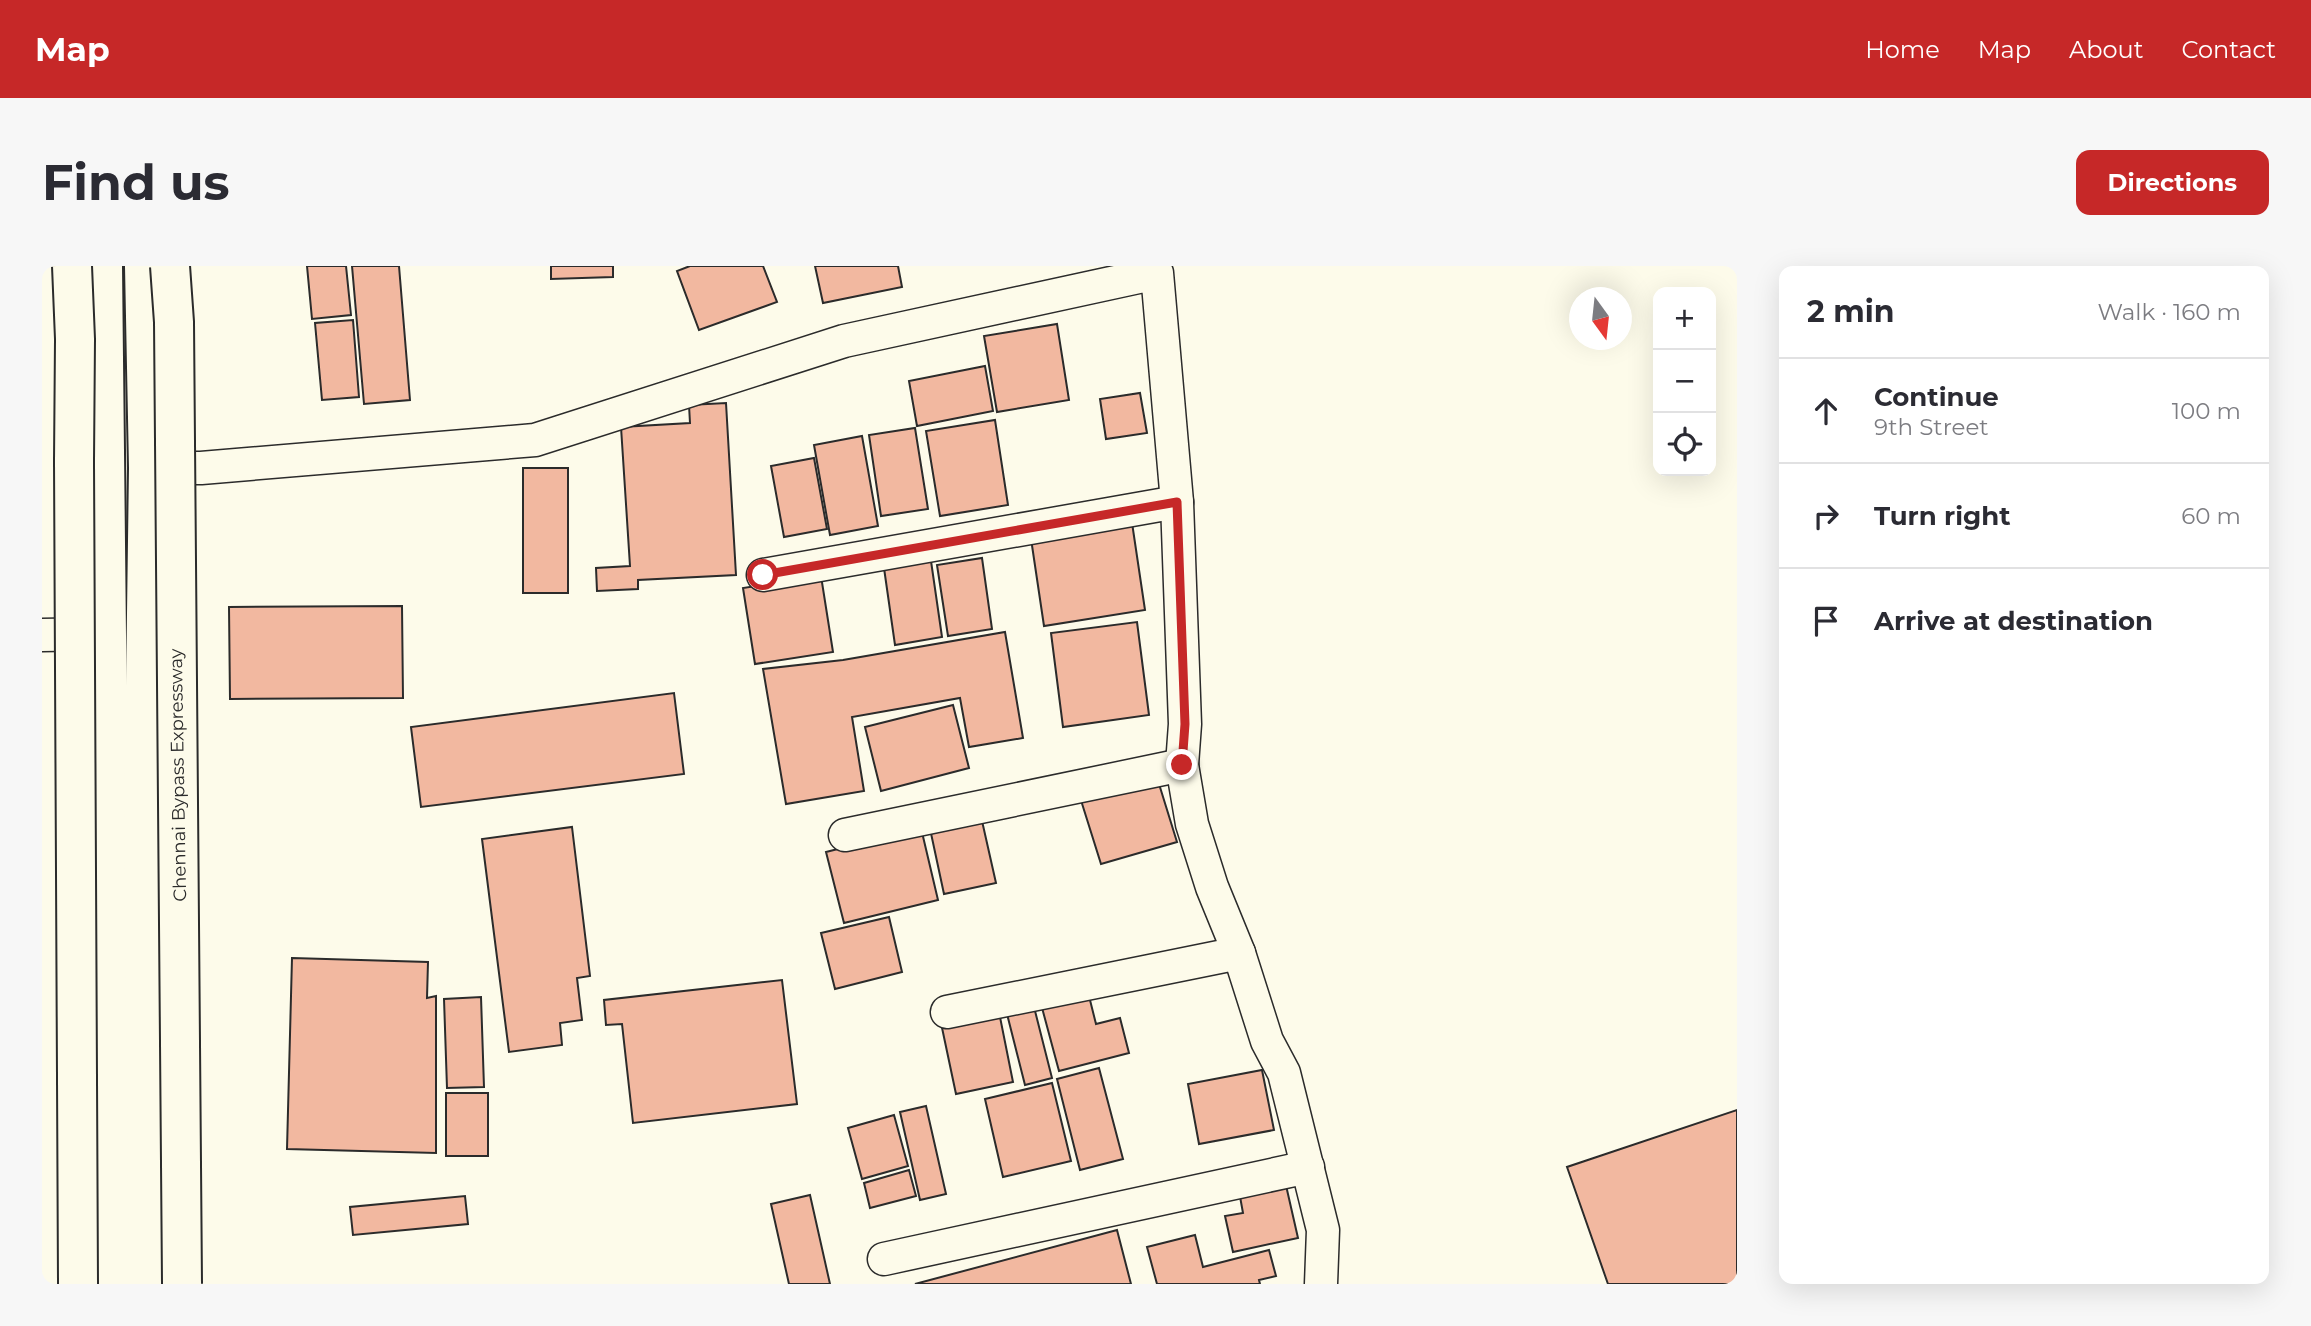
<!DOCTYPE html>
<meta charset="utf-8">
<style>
:root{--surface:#fff;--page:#f7f7f7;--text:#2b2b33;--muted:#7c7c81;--line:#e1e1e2;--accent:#c62828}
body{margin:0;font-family:Montserrat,sans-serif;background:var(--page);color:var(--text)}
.controls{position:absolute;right:21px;top:21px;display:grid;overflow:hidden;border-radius:14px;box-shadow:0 7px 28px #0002}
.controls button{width:63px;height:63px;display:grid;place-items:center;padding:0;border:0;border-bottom:2px solid var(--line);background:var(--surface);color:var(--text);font:35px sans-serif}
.compass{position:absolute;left:1527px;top:21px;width:63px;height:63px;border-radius:50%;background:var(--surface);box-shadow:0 7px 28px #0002;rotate:165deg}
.stop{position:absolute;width:21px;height:21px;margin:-16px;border:5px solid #c62828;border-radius:50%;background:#fff}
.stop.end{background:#c62828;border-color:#fff;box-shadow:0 2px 7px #0008}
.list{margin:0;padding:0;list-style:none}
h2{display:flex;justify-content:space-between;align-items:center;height:91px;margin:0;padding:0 28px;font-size:30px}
h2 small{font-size:23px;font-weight:400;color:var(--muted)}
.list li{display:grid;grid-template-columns:46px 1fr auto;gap:21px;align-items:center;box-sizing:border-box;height:105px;padding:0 28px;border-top:2px solid var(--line)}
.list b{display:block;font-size:26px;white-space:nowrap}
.list p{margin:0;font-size:23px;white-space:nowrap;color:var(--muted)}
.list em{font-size:23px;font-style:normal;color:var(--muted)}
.icon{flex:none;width:38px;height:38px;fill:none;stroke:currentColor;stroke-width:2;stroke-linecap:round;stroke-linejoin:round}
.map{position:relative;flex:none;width:1695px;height:1018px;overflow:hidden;border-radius:14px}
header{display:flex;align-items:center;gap:42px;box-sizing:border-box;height:98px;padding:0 35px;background:var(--accent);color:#fff}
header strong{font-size:33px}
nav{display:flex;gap:38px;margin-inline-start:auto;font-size:24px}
.intro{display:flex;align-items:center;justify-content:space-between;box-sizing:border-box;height:168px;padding:0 42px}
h1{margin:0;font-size:49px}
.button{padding:18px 32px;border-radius:14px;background:var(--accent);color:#fff;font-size:24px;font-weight:700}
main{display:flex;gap:42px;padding:0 42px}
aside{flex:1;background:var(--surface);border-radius:14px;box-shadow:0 7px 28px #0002}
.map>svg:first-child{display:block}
</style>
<header>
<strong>Map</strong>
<nav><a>Home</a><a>Map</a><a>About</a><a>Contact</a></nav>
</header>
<div class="intro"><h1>Find us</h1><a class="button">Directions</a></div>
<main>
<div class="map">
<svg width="1695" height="1018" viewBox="0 0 1695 1018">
<rect width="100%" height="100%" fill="#fdfbea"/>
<g fill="#f2b8a0" stroke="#2b2b2b" stroke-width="2">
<path d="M265 0H304L309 49 270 53Z"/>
<path d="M310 0H357L368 134 322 138Z"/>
<path d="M509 0H571V11L509 13Z"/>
<path d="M648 0H721L735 36 657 64 635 5Z"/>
<path d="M773 0H856L860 21 781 37Z"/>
<path d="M311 54 317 131 280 134 273 57Z"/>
<path d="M1015 58 1027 134 955 146 942 70Z"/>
<path d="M943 100 951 145 875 160 867 115Z"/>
<path d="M1098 127 1105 167 1064 173 1058 133Z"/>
<path d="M684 137 694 309 596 314V323L555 325 554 302 588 300 579 161 648 157 647 139Z"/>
<path d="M953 154 966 239 898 250 884 165Z"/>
<path d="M873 162 886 243 839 250 827 169Z"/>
<path d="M820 170 836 260 788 269 772 179Z"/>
<path d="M772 192 785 263 742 271 729 200Z"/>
<rect x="481" y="202" width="45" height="125"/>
<path d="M1089 250 1103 344 1002 360 988 266Z"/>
<path d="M940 292 950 363 906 370 895 299Z"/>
<path d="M889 295 900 371 853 379 842 302Z"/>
<path d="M779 310 791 386 713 398 701 322Z"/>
<path d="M360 340 361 432 188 433 187 341Z"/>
<path d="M1095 356 1107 449 1021 461 1009 367Z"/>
<path d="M963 366 981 472 927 481 918 432 810 451 822 525 744 538 721 403 801 394Z"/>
<path d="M632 427 642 508 379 541 369 461Z"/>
<path d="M911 439 927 502 839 525 823 461Z"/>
<path d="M1113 505 1135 576 1059 598 1037 528Z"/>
<path d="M938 546 954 617 902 628 887 558Z"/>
<path d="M530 561 548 710 535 712 540 754 518 757 520 779 467 786 440 573Z"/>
<path d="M879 562 896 634 802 657 784 586Z"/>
<path d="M847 651 860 706 793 723 779 667Z"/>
<path d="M250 692 386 696 385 732 394 730V887L245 883Z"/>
<path d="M740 714 755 838 591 857 580 758 564 759 562 734Z"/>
<path d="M1046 726 1054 758 1078 752 1087 787 1017 805 999 738Z"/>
<path d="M439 731 442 821 405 822 402 733Z"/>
<path d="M991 737 1010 812 983 819 964 744Z"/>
<path d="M957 746 971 816 914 828 899 757Z"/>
<path d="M1057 802 1081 893 1038 904 1015 813Z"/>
<path d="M1220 804 1232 864 1157 878 1146 818Z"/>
<path d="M1010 817 1029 895 961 911 943 833Z"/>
<rect x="404" y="827" width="42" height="63"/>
<path d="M884 840 904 928 878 934 858 846Z"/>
<path d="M1695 844V1018H1566L1525 901Z"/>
<path d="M852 849 866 900 820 913 806 862Z"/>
<path d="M867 904 874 930 828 942 822 917Z"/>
<path d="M1243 915 1256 972 1191 986 1183 950 1201 947 1197 925Z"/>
<path d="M768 929 788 1018H747L729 938Z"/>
<path d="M423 930 426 958 311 969 308 941Z"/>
<path d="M1075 964 1089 1018H873Z"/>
<path d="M1153 969 1161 1001 1227 984 1234 1010 1217 1014 1218 1018H1115L1105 981Z"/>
</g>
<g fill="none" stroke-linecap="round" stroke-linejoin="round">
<g stroke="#2b2b2b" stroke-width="35">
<g id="minor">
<path d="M110 202H159L493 174 802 75 1115 7 1135 236 1143 458 1140 499 1150 558 1170 621 1197 687 1225 775 1242 807 1281 964 1279 1018"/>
<path d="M721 309 1135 236"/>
<path d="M0 369 55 368"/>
<path d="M803 569 1140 499"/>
<path d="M905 746 1197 687"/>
<path d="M842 993 1266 901"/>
</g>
</g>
<g stroke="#2b2b2b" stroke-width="42">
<g id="major">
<path d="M61 0 72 1018"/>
<path d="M102 0 106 202 101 566 106 1018"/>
</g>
</g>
<use href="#minor" stroke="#fdfbea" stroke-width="32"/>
<use href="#major" stroke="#fdfbea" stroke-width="38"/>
<g stroke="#2b2b2b" stroke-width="42" stroke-linecap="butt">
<g id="highway-bridge">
<path d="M30 0 33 73 32 195 36 1018"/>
<path d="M128 0 132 56 140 1018"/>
</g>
</g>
<use href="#highway-bridge" stroke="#fdfbea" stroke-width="38"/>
</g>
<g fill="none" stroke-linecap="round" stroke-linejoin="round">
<path stroke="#c62828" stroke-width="9" d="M721 309 1135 236 1143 458 1140 499"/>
</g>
<g text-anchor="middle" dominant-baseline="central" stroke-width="5" stroke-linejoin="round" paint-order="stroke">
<g font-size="18" fill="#2b2b2b" stroke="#fdfbea">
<text transform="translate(136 509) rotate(-91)">Chennai Bypass Expressway</text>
</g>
</g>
</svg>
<div class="controls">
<button>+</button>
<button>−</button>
<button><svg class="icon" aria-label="locate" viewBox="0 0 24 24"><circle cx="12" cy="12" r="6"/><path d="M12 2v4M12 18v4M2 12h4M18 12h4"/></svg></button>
</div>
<svg class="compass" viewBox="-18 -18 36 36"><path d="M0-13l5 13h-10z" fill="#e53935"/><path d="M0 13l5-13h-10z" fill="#7c7c81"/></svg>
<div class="stop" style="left:721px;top:309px"></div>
<div class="stop end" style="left:1140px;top:499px"></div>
</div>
<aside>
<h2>2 min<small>Walk · 160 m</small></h2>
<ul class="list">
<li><svg class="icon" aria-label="ahead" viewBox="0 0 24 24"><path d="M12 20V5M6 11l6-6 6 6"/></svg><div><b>Continue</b><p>9th Street</p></div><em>100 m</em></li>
<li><svg class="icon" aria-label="right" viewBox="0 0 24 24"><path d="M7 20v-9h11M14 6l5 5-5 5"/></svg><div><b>Turn right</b></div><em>60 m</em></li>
<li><svg class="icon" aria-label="arrive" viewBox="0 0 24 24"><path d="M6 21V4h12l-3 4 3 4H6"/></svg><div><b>Arrive at destination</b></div></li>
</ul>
</aside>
</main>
